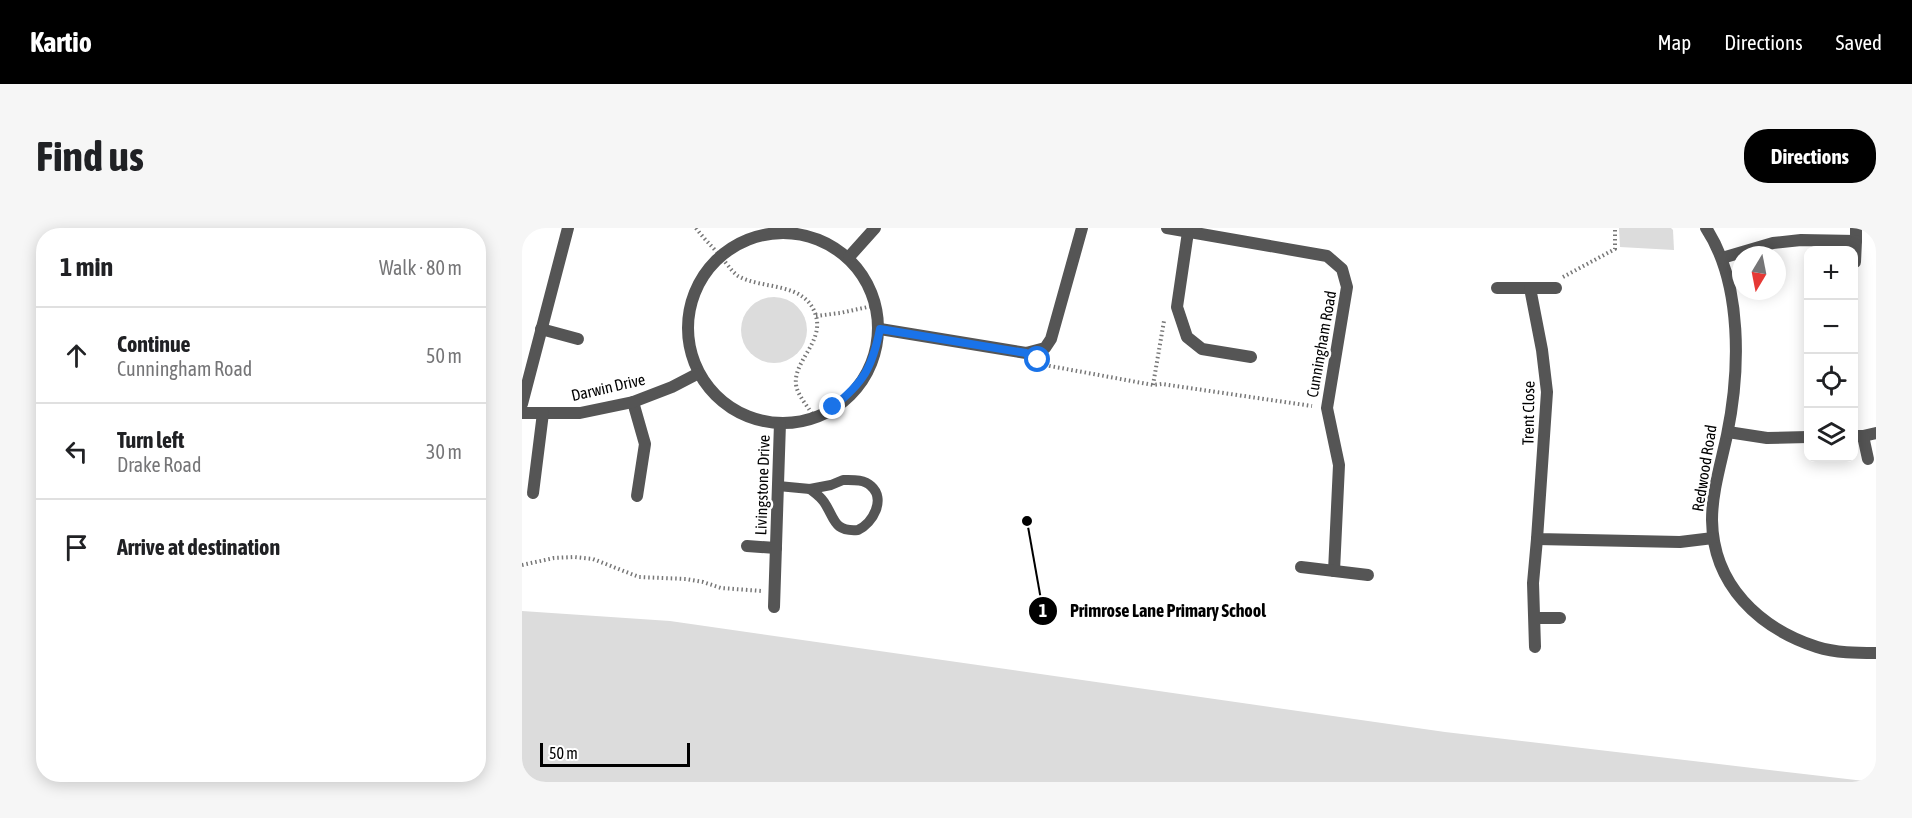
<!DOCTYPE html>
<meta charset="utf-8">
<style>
:root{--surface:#fff;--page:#f6f6f6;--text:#202124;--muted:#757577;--line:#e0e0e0;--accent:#000}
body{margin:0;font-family:"Asap Condensed",sans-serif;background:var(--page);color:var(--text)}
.controls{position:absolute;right:18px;top:18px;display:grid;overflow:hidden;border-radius:12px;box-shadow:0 3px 15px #0003}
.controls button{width:54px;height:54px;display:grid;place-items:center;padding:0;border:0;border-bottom:2px solid var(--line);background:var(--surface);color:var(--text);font:30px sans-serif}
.compass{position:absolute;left:1210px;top:18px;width:54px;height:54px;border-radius:50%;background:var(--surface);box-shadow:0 3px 15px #0003;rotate:190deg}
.scale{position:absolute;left:18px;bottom:15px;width:150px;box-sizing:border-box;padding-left:6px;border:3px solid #000;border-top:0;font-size:16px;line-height:21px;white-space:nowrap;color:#000;-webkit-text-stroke:4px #fff;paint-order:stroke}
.stop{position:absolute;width:18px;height:18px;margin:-14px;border:4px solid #1a73e8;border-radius:50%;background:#fff}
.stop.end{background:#1a73e8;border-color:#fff;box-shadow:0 2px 6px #0008}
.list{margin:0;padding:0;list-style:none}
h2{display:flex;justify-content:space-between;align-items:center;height:78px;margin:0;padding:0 24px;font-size:26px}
h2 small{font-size:20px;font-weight:400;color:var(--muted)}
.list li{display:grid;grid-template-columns:39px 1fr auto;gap:18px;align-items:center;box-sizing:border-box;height:96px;padding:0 24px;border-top:2px solid var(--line)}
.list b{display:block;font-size:22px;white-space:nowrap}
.list p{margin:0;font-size:20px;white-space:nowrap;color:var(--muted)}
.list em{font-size:20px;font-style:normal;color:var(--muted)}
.icon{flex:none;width:33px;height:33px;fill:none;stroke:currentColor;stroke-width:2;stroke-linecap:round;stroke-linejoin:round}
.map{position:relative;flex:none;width:1354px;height:554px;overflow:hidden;border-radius:24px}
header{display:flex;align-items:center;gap:36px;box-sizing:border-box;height:84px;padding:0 30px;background:var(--accent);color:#fff}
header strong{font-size:28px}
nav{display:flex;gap:33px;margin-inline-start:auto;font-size:21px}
.intro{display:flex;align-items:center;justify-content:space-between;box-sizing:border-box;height:144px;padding:0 36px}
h1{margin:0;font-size:42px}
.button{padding:15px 27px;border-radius:24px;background:var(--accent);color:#fff;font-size:21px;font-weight:700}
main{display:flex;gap:36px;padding:0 36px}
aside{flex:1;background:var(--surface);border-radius:24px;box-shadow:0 3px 15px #0003}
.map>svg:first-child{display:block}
</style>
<header>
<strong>Kartio</strong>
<nav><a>Map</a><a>Directions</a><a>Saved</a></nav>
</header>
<div class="intro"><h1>Find us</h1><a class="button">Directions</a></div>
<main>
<aside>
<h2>1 min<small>Walk · 80 m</small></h2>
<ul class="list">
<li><svg class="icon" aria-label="ahead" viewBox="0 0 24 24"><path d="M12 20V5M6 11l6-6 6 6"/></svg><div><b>Continue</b><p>Cunningham Road</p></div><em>50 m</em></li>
<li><svg class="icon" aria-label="left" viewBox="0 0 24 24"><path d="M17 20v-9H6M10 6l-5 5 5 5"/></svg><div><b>Turn left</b><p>Drake Road</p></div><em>30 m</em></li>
<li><svg class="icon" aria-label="arrive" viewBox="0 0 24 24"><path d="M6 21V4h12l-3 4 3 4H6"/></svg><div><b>Arrive at destination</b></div></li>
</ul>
</aside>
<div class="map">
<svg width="1354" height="554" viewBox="0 0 1354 554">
<rect width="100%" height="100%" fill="#fff"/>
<g fill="#dcdcdc">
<path d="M1097 0H1149L1151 2 1152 22 1098 19Z"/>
<circle cx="252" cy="102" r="33"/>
<path d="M0 383 148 393 923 504 1351 554H0Z"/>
</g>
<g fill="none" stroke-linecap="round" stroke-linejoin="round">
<g stroke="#777" stroke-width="4" stroke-dasharray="1.5 3" stroke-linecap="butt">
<path d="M174 0C181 10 190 18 198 28 204 34 209 43 216 48 240 62 284 53 294 88 302 116 267 136 275 161 278 170 287 180 292 189"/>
<path d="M1041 49 1093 21V0"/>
<path d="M294 88 318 85 355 77"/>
<path d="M523 136 528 138 631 157 640 156 790 178"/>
<path d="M631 157 642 93"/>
<path d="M0 337 32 330 52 329 71 331 117 349 164 351 181 354 199 360 240 363"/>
</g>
<g stroke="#555" stroke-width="10">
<path d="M321 252C330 252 342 251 349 258 364 271 351 295 336 302 311 304 313 290 302 274 298 268 293 265 288 261L309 257Z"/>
<path d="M256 258 288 261"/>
</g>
<g stroke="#555" stroke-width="12">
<path d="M645 0 805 28 820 41 825 59 805 180 817 237 812 343"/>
<path d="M1184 0C1221 56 1218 144 1205 207 1199 235 1190 264 1190 292 1191 357 1237 400 1295 419 1314 425 1335 425 1354 425"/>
<path d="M666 4 655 79 665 109 680 121 729 129"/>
<circle cx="261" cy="100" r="95"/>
<path d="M327 29 353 0"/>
<path d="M1200 30 1251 15 1279 12 1334 13V0"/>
<path d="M1333 34 1334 13"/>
<path d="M975 60H1008L1020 122 1025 164 1015 311 1158 314 1191 310"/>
<path d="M1008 60H1034"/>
<path d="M19 101 56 111"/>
<path d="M358 101 504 125 523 120 529 111 560 0"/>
<path d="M111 174 123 216 115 268"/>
<path d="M0 176 46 0"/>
<path d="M0 185H58L111 174 150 159 175 146"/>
<path d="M1206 204 1245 210 1286 209"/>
<path d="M1332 208H1341L1354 205"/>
<path d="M1341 208 1346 231"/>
<path d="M11 265 21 185"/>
<path d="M225 318 254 320"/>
<path d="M779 339 846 347"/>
<path d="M252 379 258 195"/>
<path d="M1013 390H1038"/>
<path d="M1013 419 1011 355 1015 311"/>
</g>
</g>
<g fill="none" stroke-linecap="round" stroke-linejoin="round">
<path stroke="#1a73e8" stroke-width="8" d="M311 179C342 154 350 140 358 101L504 125 516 132"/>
</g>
<g text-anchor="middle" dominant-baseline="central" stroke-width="5" stroke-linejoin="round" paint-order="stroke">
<g font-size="16" fill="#000" stroke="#fff">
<text transform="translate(799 116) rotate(-80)">Cunningham Road</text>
<text transform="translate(86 159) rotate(-13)">Darwin Drive</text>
<text transform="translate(1006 185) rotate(-89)">Trent Close</text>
<text transform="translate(1182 240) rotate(-81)">Redwood Road</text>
<text transform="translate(240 257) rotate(-88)">Livingstone Drive</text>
</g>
</g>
<path fill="none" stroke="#000" stroke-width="2" d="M505 293L521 383"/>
<g fill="#000" stroke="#fff" stroke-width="2">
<circle cx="505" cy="293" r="6"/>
<circle cx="521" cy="383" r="15"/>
</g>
<g font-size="18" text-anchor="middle" font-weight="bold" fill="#fff">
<text x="521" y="389">1</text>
</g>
<g font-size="18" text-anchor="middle" font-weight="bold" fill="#000" stroke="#fff" stroke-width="5" stroke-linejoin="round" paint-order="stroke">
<text x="646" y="389">Primrose Lane Primary School</text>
</g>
</svg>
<div class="controls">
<button>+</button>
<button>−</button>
<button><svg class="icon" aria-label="locate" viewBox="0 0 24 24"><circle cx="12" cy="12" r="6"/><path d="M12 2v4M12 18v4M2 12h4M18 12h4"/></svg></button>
<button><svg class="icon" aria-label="layers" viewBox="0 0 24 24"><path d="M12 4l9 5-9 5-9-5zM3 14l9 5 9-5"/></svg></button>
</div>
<svg class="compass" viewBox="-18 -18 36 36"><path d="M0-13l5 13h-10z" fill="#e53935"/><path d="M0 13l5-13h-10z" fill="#757577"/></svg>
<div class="scale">50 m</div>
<div class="stop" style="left:516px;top:132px"></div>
<div class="stop end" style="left:311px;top:179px"></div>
</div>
</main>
